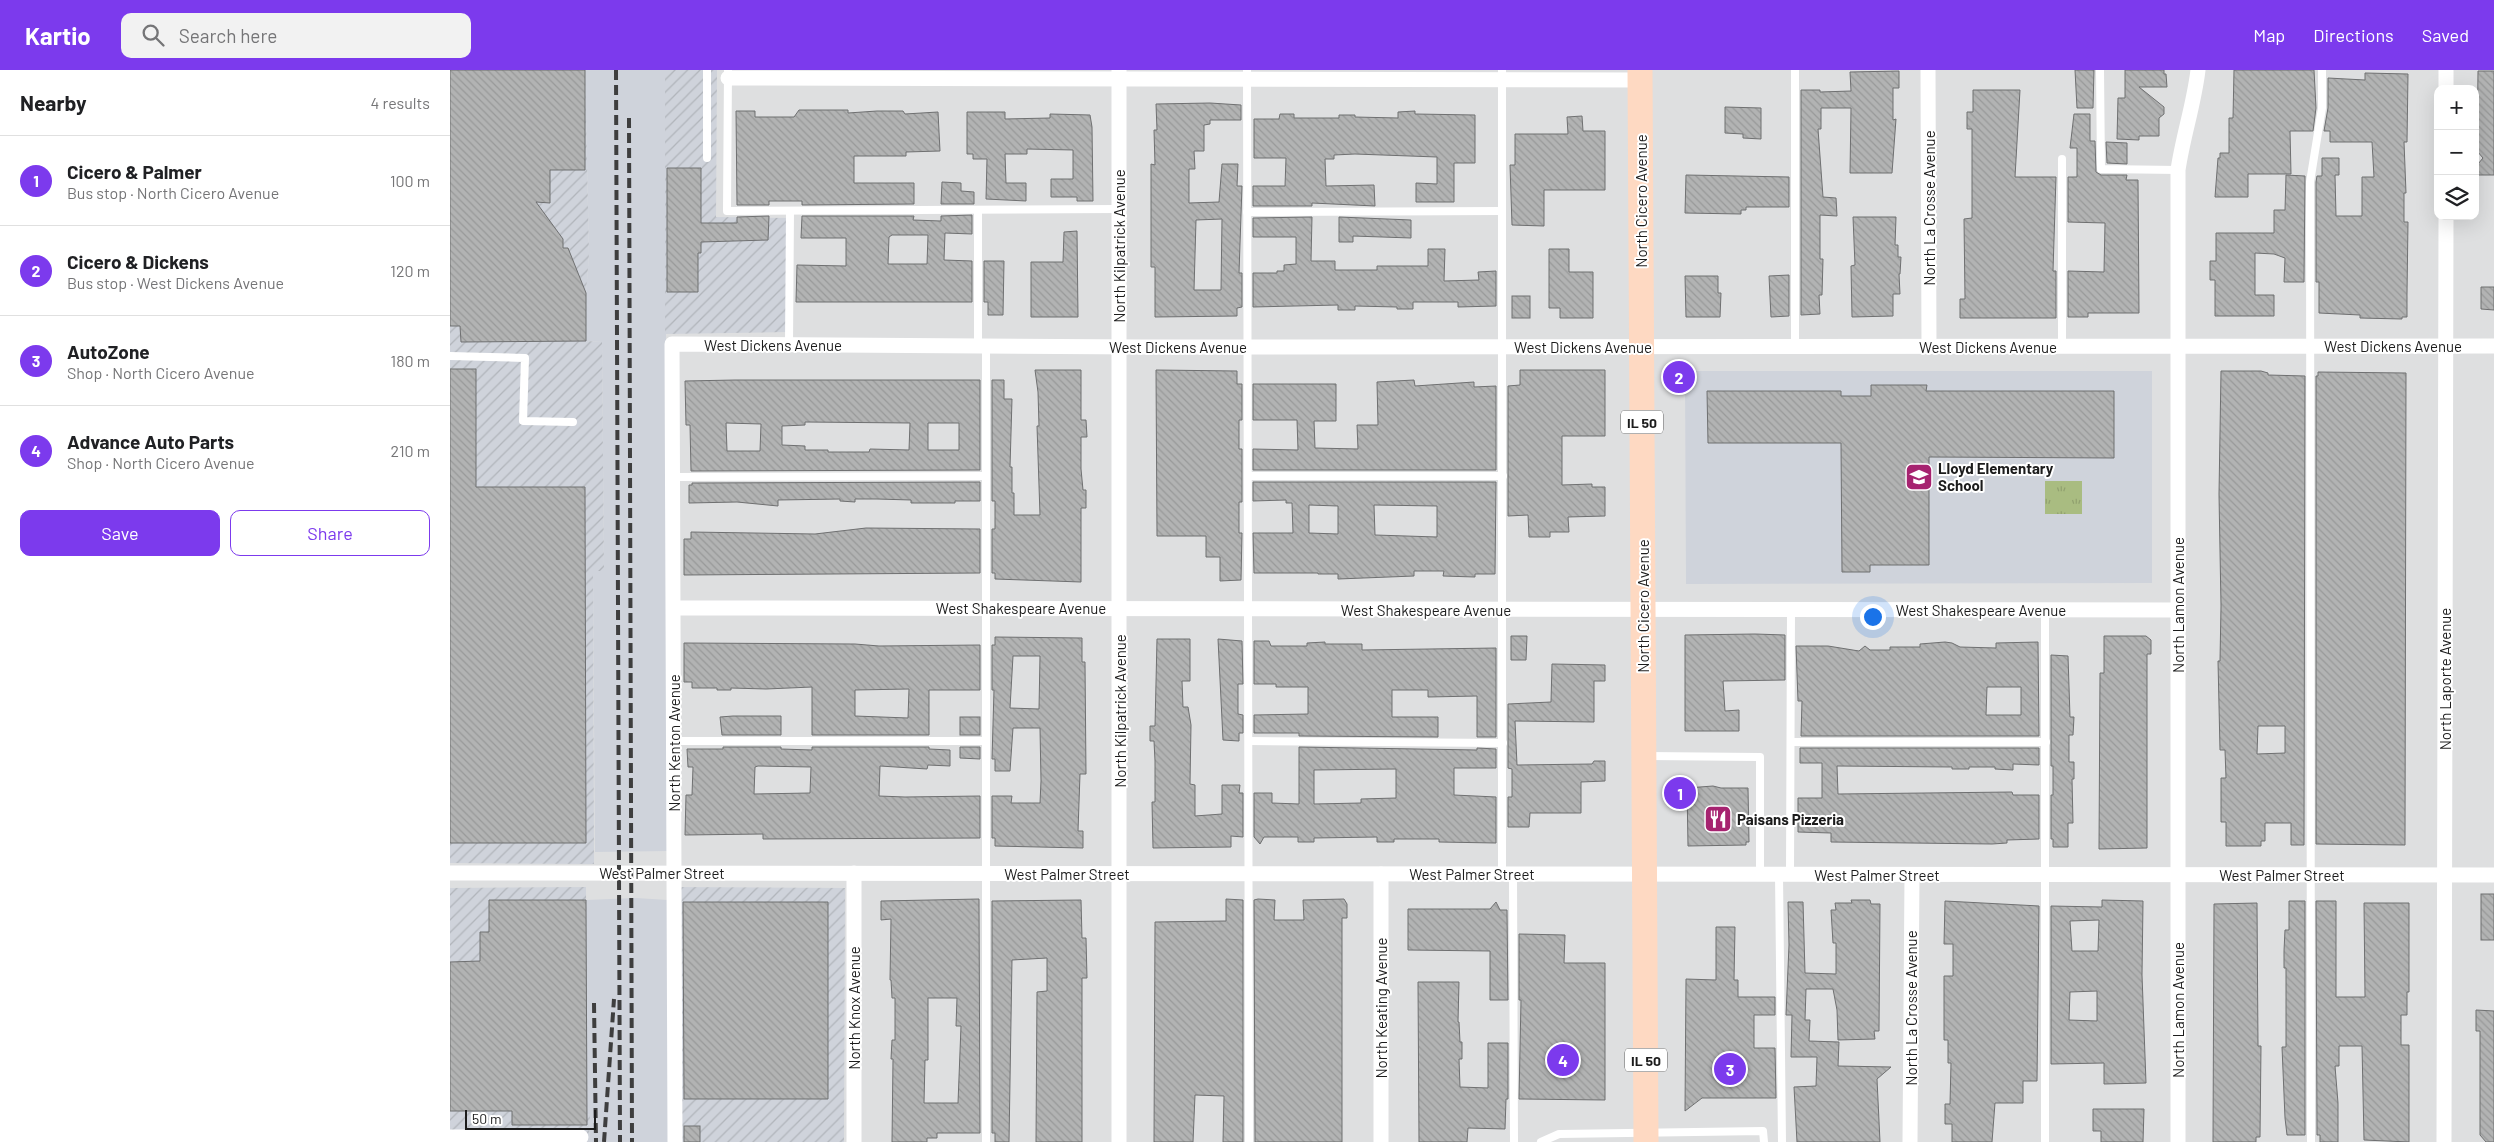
<!DOCTYPE html>
<meta charset="utf-8">
<style>
:root{--surface:#fff;--page:#f2f2f2;--text:#202124;--muted:#757577;--line:#e0e0e0;--accent:#7c3aed}
body{margin:0;font-family:Barlow,sans-serif;background:var(--page);color:var(--text)}
.controls{position:absolute;right:15px;top:15px;display:grid;overflow:hidden;border-radius:10px;box-shadow:0 5px 20px #0002}
.controls button{width:45px;height:45px;display:grid;place-items:center;padding:0;border:0;border-bottom:1px solid var(--line);background:var(--surface);color:var(--text);font:25px sans-serif}
.scale{position:absolute;left:15px;bottom:12px;width:131px;box-sizing:border-box;padding-left:5px;border:2px solid #1c1c1c;border-top:0;font-size:14px;line-height:18px;white-space:nowrap;color:#1c1c1c;-webkit-text-stroke:4px #fff;paint-order:stroke}
.you{position:absolute;left:1422px;top:546px;width:18px;height:18px;margin:-12px;border:4px solid #fff;border-radius:50%;background:#1a73e8;box-shadow:0 0 0 8px #1a73e833}
.badge{display:grid;place-items:center;width:32px;height:32px;border-radius:50%;background:var(--accent);color:#fff;font-size:16px;font-weight:700}
.pin{position:absolute;translate:-50% -50%;border:2px solid #fff;box-shadow:0 1px 5px #0006}
.list{margin:0;padding:0;list-style:none}
h2{display:flex;justify-content:space-between;align-items:center;height:65px;margin:0;padding:0 20px;font-size:21px}
h2 small{font-size:16px;font-weight:400;color:var(--muted)}
.list li{display:grid;grid-template-columns:32px 1fr auto;gap:15px;align-items:center;box-sizing:border-box;height:90px;padding:0 20px;border-top:1px solid var(--line)}
.list b{display:block;font-size:19px;white-space:nowrap}
.list p{margin:0;font-size:16px;white-space:nowrap;color:var(--muted)}
.list em{font-size:16px;font-style:normal;color:var(--muted)}
.actions{display:flex;gap:10px;padding:15px 20px}
.actions a{flex:1;padding:11px 0;border:1px solid var(--accent);border-radius:10px;text-align:center;font-size:18px;color:var(--accent)}
.actions .main{background:var(--accent);color:#fff}
.icon{flex:none;width:28px;height:28px;fill:none;stroke:currentColor;stroke-width:2;stroke-linecap:round;stroke-linejoin:round}
.map{position:relative;flex:none;width:2044px;height:1072px;overflow:hidden}
header{display:flex;align-items:center;gap:30px;box-sizing:border-box;height:70px;padding:0 25px;background:var(--accent);color:#fff}
header strong{font-size:24px}
nav{display:flex;gap:28px;margin-inline-start:auto;font-size:18px}
.search{width:350px;height:45px;background:var(--page);display:flex;align-items:center;gap:12px;box-sizing:border-box;padding:0 18px;border-radius:10px;color:var(--muted);font-size:19px}
main{display:flex}
aside{flex:1;background:var(--surface)}
.map>svg:first-child{display:block}
</style>
<header>
<strong>Kartio</strong>
<div class="search"><svg class="icon" aria-label="search" viewBox="0 0 24 24"><circle cx="10" cy="10" r="6"/><path d="M15 15l6 6"/></svg>Search here</div>
<nav><a>Map</a><a>Directions</a><a>Saved</a></nav>
</header>
<main>
<aside>
<h2>Nearby<small>4 results</small></h2>
<ul class="list">
<li><span class="badge">1</span><div><b>Cicero &amp; Palmer</b><p>Bus stop · North Cicero Avenue</p></div><em>100 m</em></li>
<li><span class="badge">2</span><div><b>Cicero &amp; Dickens</b><p>Bus stop · West Dickens Avenue</p></div><em>120 m</em></li>
<li><span class="badge">3</span><div><b>AutoZone</b><p>Shop · North Cicero Avenue</p></div><em>180 m</em></li>
<li><span class="badge">4</span><div><b>Advance Auto Parts</b><p>Shop · North Cicero Avenue</p></div><em>210 m</em></li>
</ul>
<div class="actions"><a class="main">Save</a><a>Share</a></div>
</aside>
<div class="map">
<svg width="2044" height="1072" viewBox="0 0 2044 1072">
<defs>
<pattern id="industrial-furrows" width="10" height="10" patternUnits="userSpaceOnUse" patternTransform="scale(1.25)"><rect width="10" height="10" fill="#cfd3db"/><path d="M-1 1l2-2M0 10L10 0M9 11l2-2" fill="none" stroke="#b1b5bb"/></pattern>
<pattern id="park-tufts" width="24" height="20" patternUnits="userSpaceOnUse" patternTransform="scale(1.25)"><rect width="24" height="20" fill="#a9bc81"/><path d="M3 7l-1-3M5 7V3M7 7l1-3M15 17l-1-3M17 17v-4M19 17l1-3" fill="none" stroke="#91a16f"/></pattern>
<pattern id="building-back-hatch" width="6" height="6" patternUnits="userSpaceOnUse" patternTransform="scale(1.25)"><rect width="6" height="6" fill="#b2b3b3"/><path d="M-1 5l2 2M0 0l6 6M5-1l2 2" fill="none" stroke="#989999"/></pattern>
</defs>
<rect width="100%" height="100%" fill="#dedfe0"/>
<g fill="#cfd3db">
<path d="M135 0H215L218 781 145 782 143 501 154 500 152 272 136 271V223L139 184Z"/>
<path d="M1235 301H1702V513L1236 514Z"/>
<path d="M186 828 218 830 219 1072H139L140 1045 137 1044 136 830Z"/>
</g>
<g fill="url(#industrial-furrows)">
<path d="M0 0H135L139 184 136 223V271L152 272 154 501H143L144 794 0 793Z"/>
<path d="M215 0H267L266 147 338 148 337 262 215 264Z"/>
<path d="M136 817 137 1044 140 1045 139 1072H0V818Z"/>
<path d="M218 817 395 818 394 1072H219Z"/>
</g>
<rect fill="url(#park-tufts)" x="1595" y="411" width="37" height="33"/>
<g fill="url(#building-back-hatch)" stroke="#6f7071" fill-rule="evenodd">
<path d="M0 0H135V100H100V133L86 132 113 169V178H118L136 223V271L11 272 10 256H0Z"/>
<path d="M1625 0H1644L1643 38H1627Z"/>
<path d="M1675 0H1714V4H1716L1717 17H1689L1714 37V44L1709 48V66H1689V70L1667 69 1668 28H1675Z"/>
<path d="M1784 0H1864L1866 38 1863 61H1840L1841 104H1798V127H1765L1768 88H1770V83H1779V48H1783Z"/>
<path d="M1449 1V18H1443V50L1446 49 1442 103H1400L1401 38H1371V59H1368L1373 127 1386 128 1387 146 1370 145V189H1373L1372 225H1369L1370 244 1351 245V20H1370V22L1401 21 1400 2Z"/>
<path d="M2028 1H2044V105H2027L2028 94 2033 88 2027 81Z"/>
<path d="M1915 3 1958 4 1957 72H1954L1956 123H1954V152H1958L1957 224V247H1952V249L1910 248V245L1869 243V212H1866V112L1867 106H1872V88H1889V105H1885L1886 146H1912V107H1924L1922 72H1880V61H1874L1878 38V8L1915 10Z"/>
<path d="M1523 20H1570L1565 107H1606L1603 201H1606V248H1510V229H1515L1514 149 1522 148V59H1517V42H1523Z"/>
<path d="M760 33 791 35V50H760V54L754 55V81H744L745 99H739V133L769 132 772 94H788L787 116H792L789 203H792V237L787 238V246L705 247V197H701V94L705 95 704 60H707L706 34ZM772 149 771 220H744L746 150Z"/>
<path d="M1275 37 1311 38V69L1293 68V64L1275 63Z"/>
<path d="M349 40H398V43L427 41H453L455 44 488 42 490 81 456 82V86H404V113H464V134L352 135V131H319V135H287L286 41H305V47H344Z"/>
<path d="M965 41V44L1025 45V93H1004V132H966V113L987 114V87L905 84 884 85V89H875L876 116 924 115 925 136 862 133V136H803V116H835L836 88H804V49H829L830 44H844V48H889V45H905V47L948 48V42Z"/>
<path d="M517 42H555V49L600 48V44L640 45 642 57 643 131H627V127H601V109H623V80L577 79V84H555L556 113H576V131L536 129 537 89H523V84H517Z"/>
<path d="M1624 44H1640V71H1645L1646 102 1651 105H1677L1676 110H1688L1689 243H1638V247H1618V201L1654 202 1655 153 1618 152V107H1627V78H1620Z"/>
<path d="M1132 46 1133 61H1155V120H1094V156L1062 155 1060 95H1065V64H1118L1117 47Z"/>
<path d="M1656 72 1677 73V94L1657 93Z"/>
<path d="M217 98H251V153H287V147L319 146 318 170 251 172V183H248V222H217Z"/>
<path d="M1236 105 1339 107V137H1296V140H1291V144L1235 143Z"/>
<path d="M1836 105 1855 106 1854 212H1834L1835 188 1824 184 1805 183V225H1824V246H1765V210H1760V191H1766V163H1824V140H1835Z"/>
<path d="M492 112 511 113V121L524 122V134H491Z"/>
<path d="M522 145V164L495 163 494 190 522 191V232H346L347 195 396 196V168H351L352 146H464L463 150 491 151V146ZM442 165H478L477 194H438L439 167Z"/>
<path d="M862 147 861 191H885V200H927V196H978V179H995L994 211 1029 210 1028 202 1046 201V236L1008 237V232H963V239H947V237L905 236V240H888V235L803 237V203H827V201H834V195L846 194V167H803V148Z"/>
<path d="M889 147 961 150V168L903 166V172H889Z"/>
<path d="M1403 147H1446L1445 175H1448V187H1451L1450 204H1449L1450 224H1443V246L1402 247 1401 196 1405 195Z"/>
<path d="M627 161 628 247H581V192H613L614 162Z"/>
<path d="M1099 179H1119V202H1143V248H1110V238H1099Z"/>
<path d="M534 191H554L553 245H538V232H534Z"/>
<path d="M1339 205V246L1321 247 1319 206Z"/>
<path d="M1235 206H1268V223H1271L1270 247H1236Z"/>
<path d="M2031 217H2044V240L2031 239Z"/>
<rect x="1062" y="226" width="18" height="22"/>
<path d="M0 299H26V417H135L136 773H0Z"/>
<path d="M585 300H631V350H636L637 367H631V399L633 420H636V438H631V512L545 509V503H542V459H545V431H542V310H554V329H562L560 397H562V423H564V445H590L587 356H589L588 322Z"/>
<path d="M706 300 787 301V314H792V350H789V379H792V432H789V463H792L791 510 770 511V487H756V466H707Z"/>
<path d="M1070 300H1155V366H1112V415L1142 414V417H1155V446L1118 447 1119 462H1100V467H1079L1078 445 1058 446V316L1070 315Z"/>
<path d="M1771 301H1811L1818 303V305L1855 306 1854 775H1841V753H1815V771H1811V776H1776V752H1771V708H1776L1775 680H1770L1768 591H1770L1771 536 1769 424ZM1808 656H1835V683L1807 684Z"/>
<path d="M1868 302 1956 303 1955 775 1866 774V306H1868Z"/>
<path d="M285 310H530V400L241 401 240 355H236L235 311ZM355 352 460 353 459 380 420 379 419 382H378V380H355V376L332 375V356L355 355ZM276 353 311 354 310 381H277ZM478 353H509V380H478Z"/>
<path d="M964 310 965 316 1024 312V317L1046 316V400H803V379L848 380 847 350H803V314H886V351H864L865 378 908 379 907 355H928L927 312Z"/>
<path d="M1421 315H1477L1476 321H1664V388L1479 387V495H1420V502H1392L1391 373H1258L1257 321H1391V326H1421Z"/>
<path d="M530 412V431H505V433H461V430L427 429H405V432L390 431V429L328 430V436L287 432 239 433V415H242V413Z"/>
<path d="M803 412H1046L1045 504H1025V507L993 506 994 501H964V506L888 509V504H868V503H804L803 463H843L842 433H836V430L803 431ZM859 435 888 436V464L859 463ZM924 435 987 436V467L925 465Z"/>
<path d="M416 458 530 459V503L234 505V469H241V462L365 464Z"/>
<path d="M1305 564 1335 565V610L1273 611 1275 641 1289 640V661H1235V565Z"/>
<path d="M1061 566H1077L1076 590H1061Z"/>
<path d="M1654 566H1696L1701 570V584H1697V778L1649 779 1650 603H1654Z"/>
<path d="M545 567 632 568V592H635L636 704H630L628 761H633V778L545 776V768H542V726H562L561 733H590L591 711 590 658H563L560 701H545V689H542L544 620H542V575H545ZM563 586H590L589 639 560 638Z"/>
<path d="M707 569H740V611H732L733 637H738L741 655 740 714 745 715V746L772 744V715H790L789 723H793V767L781 766V777L703 778 702 732H705V691L704 671H700V656H705Z"/>
<path d="M768 569 792 571 793 614H788V644L793 645V663H789V671L773 670Z"/>
<path d="M804 571H819L821 576H857V573L875 572V574H912V580L1046 578V667H1027V626L978 627V620H942V647H988V667L849 666V663H804V645L858 644V617H826V614H804Z"/>
<path d="M1495 572 1502 573 1510 577 1546 578V573L1588 572 1589 666H1351L1352 631H1348L1346 576H1378L1409 581 1415 576 1420 580H1440V577H1470V574ZM1537 617H1571V645H1536Z"/>
<path d="M234 573 405 574 429 576 530 575V620H479V665H362V617L316 619 281 618V620H267V618H242V612H234ZM459 619 458 648 405 646V620Z"/>
<path d="M1601 585 1618 586 1620 647H1624L1623 665H1619V692H1624V709H1622L1623 753H1618V777H1603V769H1601V725H1603V696H1601Z"/>
<path d="M1102 594 1155 595V611H1144V652L1065 651 1067 695 1142 694 1144 691H1155V711L1131 712V743H1080L1079 757H1058V727H1062V699L1058 698V634L1101 632Z"/>
<path d="M283 646H331V665H272L270 647Z"/>
<rect x="510" y="647" width="20" height="18"/>
<path d="M273 677H331V679L362 680V677H479V679L500 680V696L478 695 477 699 430 696 429 726 455 727 530 726V768L313 769V764L235 765 236 725H242L243 697H238L237 679H273ZM308 696 361 697 360 723 304 724 305 697Z"/>
<path d="M510 677H530V689L510 688Z"/>
<path d="M849 677 1027 680V678L1046 679V698H1004V725L1046 727V773L989 772V769H944V772H927V767L864 768V772H848V767H814L810 774 804 767V723H822V733L849 734ZM946 699V728L911 729V733L864 734V700Z"/>
<path d="M1350 678H1589V695L1563 694V700L1545 699V697H1519V699H1502V697L1387 696 1388 724 1562 722 1563 725H1589V769L1557 770V773L1542 774 1381 772V763L1348 762V728H1372V693H1350Z"/>
<path d="M1263 716 1271 718H1298L1299 772H1296V775L1238 776 1237 718Z"/>
<rect x="2031" y="824" width="13" height="46"/>
<path d="M529 829 530 1063H487V1068H477V1072H442L443 989H441L442 970H445V928H442L441 910H440L441 849 431 850V831ZM478 928H507L506 956H511L508 1033H474L475 990H478Z"/>
<path d="M776 829 793 830V1072H773L774 1026 745 1025 743 1072H704L705 852 776 851Z"/>
<path d="M808 829 825 830 824 850H854L853 830 894 829 897 834V848H892V1072H805L804 830Z"/>
<path d="M39 830H136L137 1055H62V1041H0V892L30 891V862H39Z"/>
<path d="M631 830 632 868H636L637 908H632V1072H586L587 922 597 921V888L562 890 559 1072H545V1063H542V831Z"/>
<path d="M1401 830H1420L1421 834H1430L1429 961H1424L1425 969 1388 970 1387 940 1383 919H1356L1355 950H1360L1359 971 1389 972 1388 996 1441 997 1427 1009 1430 1072H1347L1344 1017 1366 1016 1367 987H1341L1342 945H1336L1339 875 1338 832H1353L1355 903 1386 904V873H1383L1381 840H1386L1385 833H1402Z"/>
<path d="M1652 830 1693 831 1692 905 1696 1013 1654 1014V993L1601 994V836L1652 837ZM1649 850 1648 881H1622L1620 851ZM1647 921V951L1619 950 1620 922Z"/>
<path d="M1495 831 1589 836 1587 1011H1573V1033H1545L1542 1072H1502V1054H1495V1034H1500L1501 993H1498V970H1494V906H1503V874H1494Z"/>
<path d="M1839 831H1855V1065H1837L1835 1048 1832 977H1836V898H1834V881L1835 860H1839Z"/>
<path d="M1866 831H1886V927H1915L1914 833H1959V922H1957V945H1951V975H1959V1072L1914 1070 1912 976H1889V996H1885L1888 1033V1072H1870V1065H1867Z"/>
<path d="M233 832H378V1029H234Z"/>
<path d="M1046 832 1050 840H1057L1058 930H1040V881L958 880V839H1040Z"/>
<path d="M1807 833 1808 976H1811L1810 1067H1806V1072H1763L1764 834Z"/>
<path d="M1266 857H1285L1284 910H1288V927H1325V945H1304V978H1325L1326 1028H1252L1235 1041 1236 909 1266 910Z"/>
<path d="M1069 864 1115 865 1114 893H1155V1030L1069 1029 1071 930H1069Z"/>
<path d="M968 912H1009L1008 952H1009L1010 972H1012V989H1009L1010 1017 1038 1018V973H1058V1029H1056L1055 1059 1018 1058 1017 1072H969Z"/>
<path d="M2026 940 2044 941V1072H2036L2030 1065V961H2026Z"/>
<path d="M1643 1039H1694L1693 1072H1651V1061H1643Z"/>
<rect x="234" y="1056" width="16" height="16"/>
</g>
<g fill="none" stroke-linecap="round" stroke-linejoin="round">
<g stroke="#fff" stroke-width="8">
<path d="M278 0 277 141 670 139"/>
<path d="M797 0 799 1072"/>
<path d="M1052 0V804"/>
<path d="M1345 0V277"/>
<path d="M1650 0 1651 99 1728 100"/>
<path d="M257 88V0"/>
<path d="M797 142 1052 141"/>
<path d="M339 275 340 141"/>
<path d="M528 276V140"/>
<path d="M1612 277V89"/>
<path d="M0 286 75 288 73 351 123 352"/>
<path d="M798 406H1053"/>
<path d="M223 407 536 406"/>
<path d="M224 671H536"/>
<path d="M799 671 1053 673"/>
<path d="M1341 672H1596"/>
<path d="M1196 686 1310 687V804"/>
<path d="M1063 804 1064 1072"/>
<path d="M1329 805 1332 1072"/>
<path d="M1340 805 1341 540"/>
<path d="M536 1072V276"/>
<path d="M1091 1072 1109 1064 1313 1061 1314 1072"/>
<path d="M1595 1072V540"/>
<path d="M1861 1072 1860 112 1872 38V0"/>
</g>
<g stroke="#fff" stroke-width="15">
<path d="M1478 0 1479 277"/>
<path d="M278 8 1191 10"/>
<path d="M1996 19V0"/>
<path d="M224 538 1728 540"/>
<path d="M0 803 2044 805"/>
<path d="M404 803V1072"/>
<path d="M0 1067H131"/>
<path d="M225 1072 222 274 693 277 2044 276"/>
<path d="M669 1072V0"/>
<path d="M931 1072V804"/>
<path d="M1460 1072 1462 805"/>
<path d="M1728 1072V100C1733 66 1744 34 1748 0"/>
<path d="M1994 1072 1996 146"/>
</g>
<path stroke="#fed9c2" stroke-width="25" d="M1190 0 1196 1072"/>
<g stroke="#3e3e3e" stroke-width="4" stroke-dasharray="10 5" stroke-linecap="butt">
<path d="M166 0 170 1072"/>
<path d="M179 48 182 1072"/>
<path d="M144 933 146 1072"/>
<path d="M154 1072 164 929"/>
</g>
</g>
<defs>
<g id="school-square" transform="scale(1.4375)"><rect x="-9" y="-9" width="18" height="18" rx="4" fill="#a62370" stroke="#fff"/><path d="M0-5L7-2L0 1L-7-2ZM-4 1L0 2.5L4 1V4Q0 6-4 4Z" fill="#fff"/></g>
<g id="restaurant-square" transform="scale(1.4375)"><rect x="-9" y="-9" width="18" height="18" rx="4" fill="#a62370" stroke="#fff"/><path d="M-5-6h1v4h1v-4h1v4h1v-4h1v5L-1.5 .5V6h-2V.5L-5-1ZM5-6V6H3V1.5H1.5Q1.5-4 5-6Z" fill="#fff"/></g>
</defs>
<g fill-rule="evenodd">
<use href="#school-square" x="1469" y="407"/>
<use href="#restaurant-square" x="1268" y="749"/>
</g>
<g text-anchor="middle" dominant-baseline="central" stroke-width="4" stroke-linejoin="round" paint-order="stroke">
<g fill="#fff" stroke="#606060" stroke-width="1">
<rect x="1171" y="340.5" width="42" height="23" rx="4"/>
<rect x="1175" y="978.5" width="42" height="23" rx="4"/>
</g>
<g font-size="14" font-weight="bold" fill="#1c1c1c">
<text x="1192" y="352">IL 50</text>
<text x="1196" y="990">IL 50</text>
</g>
<g font-size="15" fill="#1c1c1c" stroke="#fff">
<text transform="translate(1191 131) rotate(-90)">North Cicero Avenue</text>
<text transform="translate(1479 138) rotate(-90)">North La Crosse Avenue</text>
<text transform="translate(669 176) rotate(-90)">North Kilpatrick Avenue</text>
<text x="323" y="275">West Dickens Avenue</text>
<text x="1943" y="276">West Dickens Avenue</text>
<text x="728" y="277">West Dickens Avenue</text>
<text x="1133" y="277">West Dickens Avenue</text>
<text x="1538" y="277">West Dickens Avenue</text>
<text transform="translate(1728 535) rotate(-90)">North Lamon Avenue</text>
<text transform="translate(1193 536) rotate(-90)">North Cicero Avenue</text>
<text x="571" y="538">West Shakespeare Avenue</text>
<text x="976" y="540">West Shakespeare Avenue</text>
<text x="1531" y="540">West Shakespeare Avenue</text>
<text transform="translate(1995 609) rotate(-90)">North Laporte Avenue</text>
<text transform="translate(670 641) rotate(-90)">North Kilpatrick Avenue</text>
<text transform="translate(224 673) rotate(-90)">North Kenton Avenue</text>
<text x="212" y="803">West Palmer Street</text>
<text x="617" y="804">West Palmer Street</text>
<text x="1022" y="804">West Palmer Street</text>
<text x="1427" y="805">West Palmer Street</text>
<text x="1832" y="805">West Palmer Street</text>
<text transform="translate(404 938) rotate(-90)">North Knox Avenue</text>
<text transform="translate(931 938) rotate(-90)">North Keating Avenue</text>
<text transform="translate(1461 938) rotate(-90)">North La Crosse Avenue</text>
<text transform="translate(1728 940) rotate(-90)">North Lamon Avenue</text>
</g>
<g font-size="15" font-weight="bold" fill="#1c1c1c" stroke="#fff" text-anchor="start">
<text x="1488" y="398">Lloyd Elementary<tspan x="1488" dy="17">School</tspan></text>
<text x="1287" y="749">Paisans Pizzeria</text>
</g>
</g>
</svg>
<div class="controls">
<button>+</button>
<button>−</button>
<button><svg class="icon" aria-label="layers" viewBox="0 0 24 24"><path d="M12 4l9 5-9 5-9-5zM3 14l9 5 9-5"/></svg></button>
</div>
<div class="scale">50 m</div>
<div class="you"></div>
<div class="pin badge" style="left:1230px;top:723px">1</div>
<div class="pin badge" style="left:1229px;top:307px">2</div>
<div class="pin badge" style="left:1280px;top:999px">3</div>
<div class="pin badge" style="left:1113px;top:990px">4</div>
</div>
</main>
